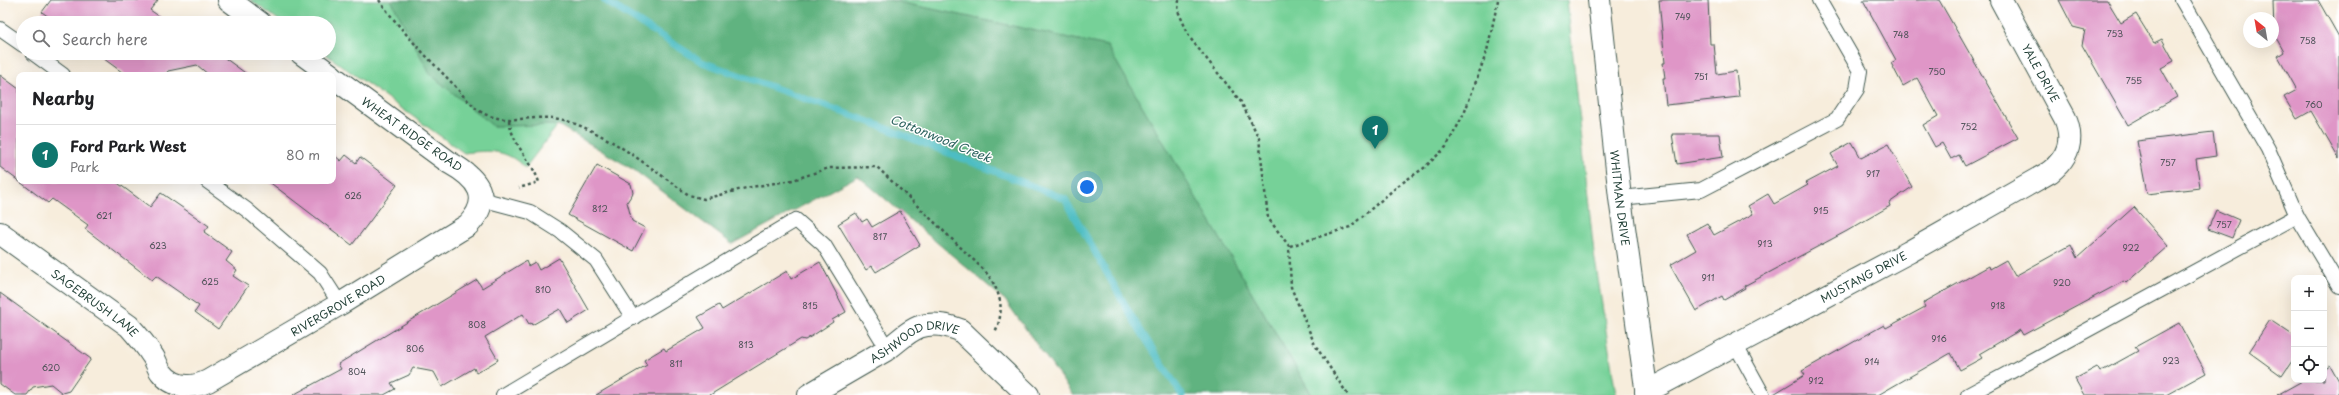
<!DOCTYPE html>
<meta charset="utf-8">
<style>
:root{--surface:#fff;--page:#f2f2f2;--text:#202124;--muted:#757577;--line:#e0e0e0;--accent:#0f766e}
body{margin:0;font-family:"Playpen Sans",sans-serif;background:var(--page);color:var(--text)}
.controls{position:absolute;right:12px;bottom:12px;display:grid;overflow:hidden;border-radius:8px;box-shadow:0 4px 16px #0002}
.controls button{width:36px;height:36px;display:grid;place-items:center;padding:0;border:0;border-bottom:1px solid var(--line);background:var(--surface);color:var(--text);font:20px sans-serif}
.compass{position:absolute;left:2243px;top:12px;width:36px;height:36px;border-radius:50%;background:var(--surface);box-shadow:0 4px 16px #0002;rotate:329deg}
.you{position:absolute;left:1087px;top:187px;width:14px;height:14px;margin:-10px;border:3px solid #fff;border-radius:50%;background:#1a73e8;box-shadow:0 0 0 6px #1a73e833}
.badge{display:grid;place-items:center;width:26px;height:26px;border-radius:50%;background:var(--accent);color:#fff;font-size:13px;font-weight:700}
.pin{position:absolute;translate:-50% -33px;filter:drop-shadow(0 1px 2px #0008)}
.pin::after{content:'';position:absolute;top:21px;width:14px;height:12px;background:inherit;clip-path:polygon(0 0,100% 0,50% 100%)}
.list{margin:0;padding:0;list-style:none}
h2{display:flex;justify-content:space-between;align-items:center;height:52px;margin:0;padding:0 16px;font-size:17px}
h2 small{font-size:13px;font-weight:400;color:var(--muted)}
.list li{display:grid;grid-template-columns:26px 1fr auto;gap:12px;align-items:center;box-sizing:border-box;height:60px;padding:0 16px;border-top:1px solid var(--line)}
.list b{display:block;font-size:15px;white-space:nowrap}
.list p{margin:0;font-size:13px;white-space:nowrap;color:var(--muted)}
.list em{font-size:13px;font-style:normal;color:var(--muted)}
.icon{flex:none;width:22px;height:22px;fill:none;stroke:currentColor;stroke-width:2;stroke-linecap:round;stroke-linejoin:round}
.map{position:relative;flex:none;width:2339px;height:395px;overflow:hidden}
.search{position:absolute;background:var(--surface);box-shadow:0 4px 16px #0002;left:16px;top:16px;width:320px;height:44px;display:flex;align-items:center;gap:10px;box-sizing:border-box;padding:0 14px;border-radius:22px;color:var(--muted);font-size:15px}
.panel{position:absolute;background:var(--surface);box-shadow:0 4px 16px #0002;left:16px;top:72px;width:320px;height:112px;border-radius:8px}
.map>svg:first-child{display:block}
</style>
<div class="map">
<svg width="2339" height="395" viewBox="0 0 2339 395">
<rect width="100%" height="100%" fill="#fff"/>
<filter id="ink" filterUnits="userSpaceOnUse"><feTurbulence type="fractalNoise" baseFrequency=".025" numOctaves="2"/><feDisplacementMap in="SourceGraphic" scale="8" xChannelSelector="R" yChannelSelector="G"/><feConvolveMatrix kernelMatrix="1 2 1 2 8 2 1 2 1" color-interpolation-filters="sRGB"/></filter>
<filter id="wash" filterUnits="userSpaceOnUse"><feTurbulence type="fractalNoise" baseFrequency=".012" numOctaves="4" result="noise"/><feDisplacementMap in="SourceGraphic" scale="16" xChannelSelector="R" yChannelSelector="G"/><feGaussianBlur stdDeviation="0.9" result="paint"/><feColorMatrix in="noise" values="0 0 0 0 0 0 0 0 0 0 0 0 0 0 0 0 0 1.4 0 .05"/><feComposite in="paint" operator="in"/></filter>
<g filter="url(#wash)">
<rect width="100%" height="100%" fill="#f7eddc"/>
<g fill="#76d198" stroke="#4a8766">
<path d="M250 0H391L430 74 493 126 558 125 525 168C507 149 489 150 464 153L324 53H329V23H283Z"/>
<path d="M889 0H1567L1594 253 1616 395H1312L1107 46Z"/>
</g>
<path fill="#60b380" stroke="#40785a" d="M391 0H889L1107 46 1312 395H1073L1005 300 858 176 732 244 634 170 558 125 493 126 430 74Z"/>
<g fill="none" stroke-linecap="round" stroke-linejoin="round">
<path stroke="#4ebdc3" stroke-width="7" d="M604 0 702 62 870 122 1065 199 1133 319 1182 395"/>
</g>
<g id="blocks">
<g fill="#df96c7">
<path d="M51 0H158L150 10 169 23H57L42 12Z"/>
<path d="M1659 0H1708L1710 44H1714L1717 74 1736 71 1739 97 1666 105 1663 78H1665L1663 63H1665Z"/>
<path d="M1863 0H1939L2018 138 1965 166 1959 155 1951 159 1942 143 1935 147 1923 125 1938 116 1917 78 1903 86 1891 63 1896 60Z"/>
<path d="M2059 0H2107L2121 23 2136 14 2154 43 2162 39 2174 61 2161 68 2177 97 2128 125 2082 45 2085 30 2073 27Z"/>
<path d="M2273 0H2318L2339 37V159L2311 111 2297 119 2284 97 2297 90 2278 56 2284 52 2274 34Z"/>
<path d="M96 53H218L248 75H209L197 65 168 71 165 75H126Z"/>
<path d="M0 75 19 89V181H115L150 207 161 193 209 226 204 232 232 252 226 261 237 270 233 276 248 286 218 329 195 312 199 306 156 276 152 280 85 229 88 225 52 199 48 203 0 167Z"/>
<path d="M2213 132 2216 156 2196 159 2200 188 2147 194 2137 141Z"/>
<path d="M1672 134H1720L1723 157 1677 164Z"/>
<path d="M1852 142 1861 158 1888 144 1912 187 1889 203 1890 206 1847 231 1744 286 1745 288 1724 300 1722 296 1696 311 1670 265 1696 250 1687 234 1707 223 1714 235 1753 214 1748 206 1768 194 1774 204 1808 185 1806 183 1838 166 1831 154Z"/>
<path d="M333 154 341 161 346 155 356 163 360 157 397 185 352 245 268 181H333Z"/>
<path d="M597 165 631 184 633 193 627 202 632 221 645 228 633 251 568 215Z"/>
<path d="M2134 207 2168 246 2126 283 2124 281 2023 335 2020 330 1979 354 1982 358 1960 370 1951 353 1878 395H1772L1805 375 1802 371 1884 325 1886 328 1925 307 1923 303 1989 266 1990 269 2006 260 2015 276 2071 245 2077 258Z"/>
<path d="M2216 210 2239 220 2232 238 2208 229Z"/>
<path d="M900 211 920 245 876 272 872 266 866 270 838 224 856 213 862 222 867 219 872 227Z"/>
<path d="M559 258 589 310 568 323 560 309 532 325 531 323 529 324 523 314 485 337 498 360 476 373 474 368 442 387 434 372 413 368 409 375 391 383 395 389 384 395H293L341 369 338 364 477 280 482 288 526 261 528 266 535 262 539 270Z"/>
<path d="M820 262 846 312 832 320 833 322 812 336 805 340 801 339 710 395H596L647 365 644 360 664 348 666 351 705 328 698 317 719 305 722 310 787 271 791 279Z"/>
<path d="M0 293 91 359 69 391 62 393 51 384 33 387 27 395H15L0 384Z"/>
<path d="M2270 320 2294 336V358L2282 376 2249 352Z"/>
<path d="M2179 323 2206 373 2166 395H2084L2075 379 2097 367 2100 372 2138 351 2135 347Z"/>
<path d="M2330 365 2339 381V395H2277L2304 380H2324V369Z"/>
</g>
</g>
</g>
<g filter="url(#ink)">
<use href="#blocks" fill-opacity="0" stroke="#3f574d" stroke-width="1"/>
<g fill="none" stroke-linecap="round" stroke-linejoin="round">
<g stroke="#3f574d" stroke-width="16">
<g id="service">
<path d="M2182 0 2268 149 2297 216 2339 286"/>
<path d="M0 29 23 45"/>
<path d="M33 53 63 75"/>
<path d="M207 181 247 210 320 273 340 304"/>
<path d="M1620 198 1701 190 1837 119 1857 89 1860 71 1819 0"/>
<path d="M481 199 530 212 560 231 596 260 633 318"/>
<path d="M1735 344 1763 395"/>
<path d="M503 395 796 220 824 245 887 348"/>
<path d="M1968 395 2297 216"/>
</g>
</g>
<g stroke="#3f574d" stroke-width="24">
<g id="minor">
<path d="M229 0 260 23"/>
<path d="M301 53 331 75"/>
<path id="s1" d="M0 233 129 326C137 335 145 344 152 355 156 360 157 367 161 372 173 388 191 389 208 381L340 304 468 225C494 198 477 178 450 163L333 77"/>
<path id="s2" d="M1646 392 1909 252 2050 172C2069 157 2074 140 2065 118L2001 0"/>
<path id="s3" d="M809 395C834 380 860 365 886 350 897 343 906 332 919 327 933 322 947 325 960 330L1028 395"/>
</g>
</g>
<g stroke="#3f574d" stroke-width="24">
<g id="tertiary">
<path id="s4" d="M1599 0 1620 198 1647 395"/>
</g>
</g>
<g stroke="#3f574d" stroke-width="2.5" stroke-dasharray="3 3" stroke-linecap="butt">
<path d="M379 0C401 31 427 57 453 84 462 94 474 110 487 115 513 125 538 113 564 120 610 134 650 168 689 195L704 199 746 188 793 180 829 168 877 167 984 270C1000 289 1006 309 995 332"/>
<path d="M1179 0 1178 11 1190 38 1241 102 1259 138 1268 218 1289 246 1291 287 1315 345 1348 395"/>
<path d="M509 120C512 145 531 159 539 182L519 188"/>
<path d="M1290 246 1350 227 1399 185 1424 168 1446 147 1464 114 1487 51 1498 0"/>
</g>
<use href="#service" stroke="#fff" stroke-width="14"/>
<use href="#minor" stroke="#fff" stroke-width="22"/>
<use href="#tertiary" stroke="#fff" stroke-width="22"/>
</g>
</g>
<g text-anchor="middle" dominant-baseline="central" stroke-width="3" stroke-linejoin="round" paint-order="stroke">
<g font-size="9" fill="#4f5359">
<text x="1683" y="16">749</text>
<text x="2115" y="33">753</text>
<text x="1901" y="34">748</text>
<text x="2308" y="40">758</text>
<text x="1937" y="71">750</text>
<text x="1701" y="76">751</text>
<text x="2134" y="80">755</text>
<text x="2314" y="104">760</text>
<text x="1969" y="126">752</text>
<text x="2168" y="162">757</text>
<text x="1873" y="173">917</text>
<text x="353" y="195">626</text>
<text x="600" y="208">812</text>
<text x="1821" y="210">915</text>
<text x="104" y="215">621</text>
<text x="2224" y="224">757</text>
<text x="880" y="236">817</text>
<text x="1765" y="243">913</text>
<text x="158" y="245">623</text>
<text x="2131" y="247">922</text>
<text x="1708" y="277">911</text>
<text x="210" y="281">625</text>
<text x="2062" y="282">920</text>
<text x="543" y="289">810</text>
<text x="810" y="305">815</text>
<text x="1998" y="305">918</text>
<text x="477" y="324">808</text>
<text x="1939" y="338">916</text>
<text x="746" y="344">813</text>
<text x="415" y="348">806</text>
<text x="2171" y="360">923</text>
<text x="1872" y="361">914</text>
<text x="676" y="363">811</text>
<text x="51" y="367">620</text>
<text x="357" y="371">804</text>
<text x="1816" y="380">912</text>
</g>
<g font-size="11" fill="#1f3d34" stroke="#fff">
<text transform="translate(2041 73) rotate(61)">YALE DRIVE</text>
<text transform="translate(412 134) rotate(35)">WHEAT RIDGE ROAD</text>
<text stroke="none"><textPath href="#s4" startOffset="199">WHITMAN DRIVE</textPath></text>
<text stroke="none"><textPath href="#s2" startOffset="246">MUSTANG DRIVE</textPath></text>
<text stroke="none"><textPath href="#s1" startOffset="118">SAGEBRUSH LANE</textPath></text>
<text stroke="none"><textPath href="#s1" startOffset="418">RIVERGROVE ROAD</textPath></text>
<text stroke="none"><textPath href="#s3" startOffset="121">ASHWOOD DRIVE</textPath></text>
</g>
<g font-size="12" font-style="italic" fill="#2d635f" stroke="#fff">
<text transform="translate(941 138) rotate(22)">Cottonwood Creek</text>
</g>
</g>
</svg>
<div class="controls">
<button>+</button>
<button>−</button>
<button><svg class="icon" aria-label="locate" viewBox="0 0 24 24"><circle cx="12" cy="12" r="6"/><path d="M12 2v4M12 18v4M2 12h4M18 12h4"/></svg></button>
</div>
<svg class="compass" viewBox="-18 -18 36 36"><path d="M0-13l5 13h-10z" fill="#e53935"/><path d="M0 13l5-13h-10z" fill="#757577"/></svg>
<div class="you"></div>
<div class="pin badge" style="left:1375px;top:149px">1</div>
<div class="search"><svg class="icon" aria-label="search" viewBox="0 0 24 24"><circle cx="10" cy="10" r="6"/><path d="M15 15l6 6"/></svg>Search here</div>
<section class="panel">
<h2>Nearby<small></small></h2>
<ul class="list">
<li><span class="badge">1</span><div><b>Ford Park West</b><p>Park</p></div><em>80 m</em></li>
</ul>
</section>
</div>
